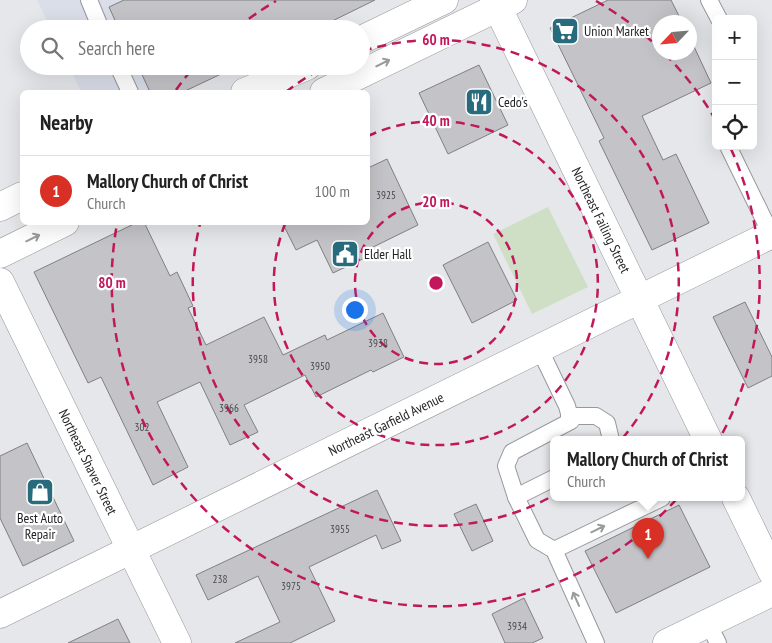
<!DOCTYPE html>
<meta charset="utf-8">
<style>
:root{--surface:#fff;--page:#f6f6f6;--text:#222;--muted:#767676;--line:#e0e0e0;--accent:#d93025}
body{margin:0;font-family:"PT Sans Narrow",sans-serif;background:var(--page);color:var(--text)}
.controls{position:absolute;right:15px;top:15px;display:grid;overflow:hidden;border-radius:8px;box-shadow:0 5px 20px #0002}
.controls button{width:45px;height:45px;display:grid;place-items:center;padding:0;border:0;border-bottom:1px solid var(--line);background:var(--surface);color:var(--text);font:25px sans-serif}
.compass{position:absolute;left:652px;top:15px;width:45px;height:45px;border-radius:50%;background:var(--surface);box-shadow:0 5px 20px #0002;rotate:244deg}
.you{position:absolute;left:354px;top:309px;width:18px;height:18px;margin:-12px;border:4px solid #fff;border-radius:50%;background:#1a73e8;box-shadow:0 0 0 8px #1a73e833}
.badge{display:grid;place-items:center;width:32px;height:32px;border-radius:50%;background:var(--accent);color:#fff;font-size:16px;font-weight:700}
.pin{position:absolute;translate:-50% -41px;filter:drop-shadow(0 1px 2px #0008)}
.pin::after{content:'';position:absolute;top:26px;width:18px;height:15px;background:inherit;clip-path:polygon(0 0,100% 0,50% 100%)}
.popup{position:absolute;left:550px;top:436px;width:195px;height:65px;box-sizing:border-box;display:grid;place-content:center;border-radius:8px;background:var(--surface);filter:drop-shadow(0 1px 4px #0005);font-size:16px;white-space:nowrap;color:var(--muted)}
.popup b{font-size:19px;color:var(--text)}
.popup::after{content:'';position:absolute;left:50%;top:100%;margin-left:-10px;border:10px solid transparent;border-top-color:var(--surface)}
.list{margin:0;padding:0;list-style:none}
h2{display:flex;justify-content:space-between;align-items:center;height:65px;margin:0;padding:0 20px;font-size:21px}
h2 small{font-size:16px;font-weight:400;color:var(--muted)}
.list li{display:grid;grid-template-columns:32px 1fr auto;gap:15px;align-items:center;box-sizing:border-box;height:70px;padding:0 20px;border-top:1px solid var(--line)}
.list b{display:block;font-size:19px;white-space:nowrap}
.list p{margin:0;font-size:16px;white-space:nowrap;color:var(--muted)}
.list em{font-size:16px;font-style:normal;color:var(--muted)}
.icon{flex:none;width:28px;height:28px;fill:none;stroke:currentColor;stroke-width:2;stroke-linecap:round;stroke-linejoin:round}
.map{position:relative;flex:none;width:772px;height:643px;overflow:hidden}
.search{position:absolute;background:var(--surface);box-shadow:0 5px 20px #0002;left:20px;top:20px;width:350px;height:55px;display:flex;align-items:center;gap:12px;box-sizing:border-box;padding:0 18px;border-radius:28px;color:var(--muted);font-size:19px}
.panel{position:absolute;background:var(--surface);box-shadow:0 5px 20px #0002;left:20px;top:90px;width:350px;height:135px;border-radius:8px}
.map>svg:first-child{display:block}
</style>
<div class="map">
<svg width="772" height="643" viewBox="0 0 772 643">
<rect width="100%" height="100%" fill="#e5e7ea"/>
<g fill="#dadee9">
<path d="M37 0H375L315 29H51Z"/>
<path d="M69 66H236L181 92H81Z"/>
</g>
<path fill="#cfdfc6" d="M548 207 588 287 532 314 493 234Z"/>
<g fill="#c4c4c8" stroke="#808083">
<path d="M124 0H375L316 29H119L109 7Z"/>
<path d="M608 0H671L682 22H660V52H690V38L711 83 642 116 663 160 676 154 709 223 652 250 599 141 604 138 550 28Z"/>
<path d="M479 65 508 125 448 154 419 93Z"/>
<path d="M138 66H238L183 92H150Z"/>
<path d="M387 159 418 225 365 251 367 257 333 273 317 240 296 250 282 222H368V168Z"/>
<path d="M138 222H144L170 276 177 272 193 306 188 308 206 345 264 317 283 355 325 335 327 340 383 313 404 357 373 372 371 370 316 397 305 375 244 405 258 432 230 445 200 382 157 402 188 467 153 485 101 377 88 383 34 272Z"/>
<path d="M488 242 517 300 472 323 443 265Z"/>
<path d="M745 302 772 357V376L748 388 713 317Z"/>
<path d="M27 443 74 541 23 566 0 518V456Z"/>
<path d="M377 490 401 541 382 549 376 535 309 567 335 621 290 643H235L280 622 258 576 208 600 196 575Z"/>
<path d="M476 504 493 541 472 551 454 514Z"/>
<path d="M679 505 710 567 616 613 585 551Z"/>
<path d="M524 598 543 638 532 643H505L492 614Z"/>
<path d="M118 619 130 643H68Z"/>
</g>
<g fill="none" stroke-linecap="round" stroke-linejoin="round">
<g stroke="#97989c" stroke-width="18">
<g id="service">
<path d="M89 0 101 29"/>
<path d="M709 0 719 19"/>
<path d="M118 66 130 92"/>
<path d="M728 146 771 234"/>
<path d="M539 348 567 406 571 421 512 452 506 466 516 497 554 478"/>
<path d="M569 416H596L607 423 611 440"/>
<path d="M516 497 537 540 554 550 596 643"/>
<path d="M554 550 662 498"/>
<path d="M708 623 718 643"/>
</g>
</g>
<g stroke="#97989c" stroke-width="29">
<g id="minor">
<path d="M494 0 708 440"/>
<path d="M0 282 177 643"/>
<path d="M736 498 772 572"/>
<path d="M0 614 772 234"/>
<path d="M667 643 772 592"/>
</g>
</g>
<g stroke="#97989c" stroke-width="29">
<g id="primary">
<path d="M361 40 444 0"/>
<path d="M245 92 307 66"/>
<path d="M324 92 513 0"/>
<path d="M0 207 22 196"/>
<path d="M0 254 65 222"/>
</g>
</g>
<use href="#service" stroke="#fff" stroke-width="16"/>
<use href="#minor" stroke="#fff" stroke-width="28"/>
<use href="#primary" stroke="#fff" stroke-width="28"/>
</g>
<defs><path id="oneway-shaft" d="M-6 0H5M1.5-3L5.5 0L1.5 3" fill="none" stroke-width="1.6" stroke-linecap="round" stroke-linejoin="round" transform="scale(1.25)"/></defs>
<g stroke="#9a9b9b">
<use href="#oneway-shaft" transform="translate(383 63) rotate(-26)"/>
<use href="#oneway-shaft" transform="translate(33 238) rotate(-26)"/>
<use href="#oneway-shaft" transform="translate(598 529) rotate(-26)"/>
<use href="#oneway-shaft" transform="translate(576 599) rotate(-114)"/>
</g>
<g fill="none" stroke="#c2185b" stroke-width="2.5" stroke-dasharray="9 6">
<circle cx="436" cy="283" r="81"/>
<path d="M368 136A162 162 0 1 1 285 224"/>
<path d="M286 92A243 243 0 0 1 326 66M363 51A243 243 0 1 1 200 224"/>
<path d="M176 90A324 324 0 0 1 193 68M237 28A324 324 0 0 1 276 1M596 1A324 324 0 0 1 659 48M665 54A324 324 0 0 1 715 119M731 149A324 324 0 1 1 117 224"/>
</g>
<defs>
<g id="supermarket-square" transform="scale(1.4375)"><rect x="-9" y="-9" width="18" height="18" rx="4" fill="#286b7d" stroke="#fff"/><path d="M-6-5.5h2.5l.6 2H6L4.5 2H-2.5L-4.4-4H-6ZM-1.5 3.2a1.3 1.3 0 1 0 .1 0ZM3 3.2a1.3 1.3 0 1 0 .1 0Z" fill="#fff"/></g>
<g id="restaurant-square" transform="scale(1.4375)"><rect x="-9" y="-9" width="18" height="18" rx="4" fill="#286b7d" stroke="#fff"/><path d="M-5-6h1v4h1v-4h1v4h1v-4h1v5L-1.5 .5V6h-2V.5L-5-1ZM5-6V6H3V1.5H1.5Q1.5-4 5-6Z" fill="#fff"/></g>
<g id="civic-square" transform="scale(1.4375)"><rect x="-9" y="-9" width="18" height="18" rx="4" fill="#286b7d" stroke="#fff"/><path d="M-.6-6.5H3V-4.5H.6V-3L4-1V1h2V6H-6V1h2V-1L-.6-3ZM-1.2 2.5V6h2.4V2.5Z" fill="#fff"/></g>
<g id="shop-square" transform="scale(1.4375)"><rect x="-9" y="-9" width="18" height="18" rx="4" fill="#286b7d" stroke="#fff"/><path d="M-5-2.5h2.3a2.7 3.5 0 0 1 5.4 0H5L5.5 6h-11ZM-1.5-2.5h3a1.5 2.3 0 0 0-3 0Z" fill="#fff"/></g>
</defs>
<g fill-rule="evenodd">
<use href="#supermarket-square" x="565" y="31"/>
<use href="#restaurant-square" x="479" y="102"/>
<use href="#civic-square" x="345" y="254"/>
<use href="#shop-square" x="40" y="492"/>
</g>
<g text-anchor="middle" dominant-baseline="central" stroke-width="4.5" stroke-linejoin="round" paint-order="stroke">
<g font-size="11" fill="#48494b">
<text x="386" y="195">3925</text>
<text x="378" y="343">3938</text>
<text x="258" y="359">3958</text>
<text x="320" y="366">3950</text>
<text x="229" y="408">3966</text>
<text x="142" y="427">302</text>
<text x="340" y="529">3955</text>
<text x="220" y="579">238</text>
<text x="291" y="586">3975</text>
<text x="517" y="626">3934</text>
</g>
<g font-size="14" fill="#1f2021" stroke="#fff" text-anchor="start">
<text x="584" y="31">Union Market</text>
<text x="498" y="102">Cedo's</text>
<text x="364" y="254">Elder Hall</text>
<text x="40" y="518" text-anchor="middle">Best Auto<tspan x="40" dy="16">Repair</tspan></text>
</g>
<g font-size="14" fill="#1f2021" stroke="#fff">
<text transform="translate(601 220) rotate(64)">Northeast Failing Street</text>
<text transform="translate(386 424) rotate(-26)">Northeast Garfield Avenue</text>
<text transform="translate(88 462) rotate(64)">Northeast Shaver Street</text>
</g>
</g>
<circle cx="436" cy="283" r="8" fill="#c2185b" stroke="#fff" stroke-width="2.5"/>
<g font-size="15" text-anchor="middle" font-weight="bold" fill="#c2185b" stroke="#fff" stroke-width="4.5" stroke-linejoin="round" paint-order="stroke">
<text x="436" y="45">60 m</text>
<text x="436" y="126">40 m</text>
<text x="436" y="207">20 m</text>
<text x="112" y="288">80 m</text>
</g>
</svg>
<div class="controls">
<button>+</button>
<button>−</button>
<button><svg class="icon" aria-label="locate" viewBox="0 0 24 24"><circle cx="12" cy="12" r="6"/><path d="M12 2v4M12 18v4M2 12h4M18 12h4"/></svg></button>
</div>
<svg class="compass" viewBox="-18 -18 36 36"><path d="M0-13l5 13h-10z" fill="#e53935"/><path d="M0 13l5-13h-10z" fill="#767676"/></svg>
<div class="you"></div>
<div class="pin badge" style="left:648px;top:559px">1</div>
<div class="popup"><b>Mallory Church of Christ</b>Church</div>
<div class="search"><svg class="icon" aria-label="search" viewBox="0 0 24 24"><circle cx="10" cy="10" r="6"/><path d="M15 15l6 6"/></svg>Search here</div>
<section class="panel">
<h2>Nearby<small></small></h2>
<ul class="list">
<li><span class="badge">1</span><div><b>Mallory Church of Christ</b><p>Church</p></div><em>100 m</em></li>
</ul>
</section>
</div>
